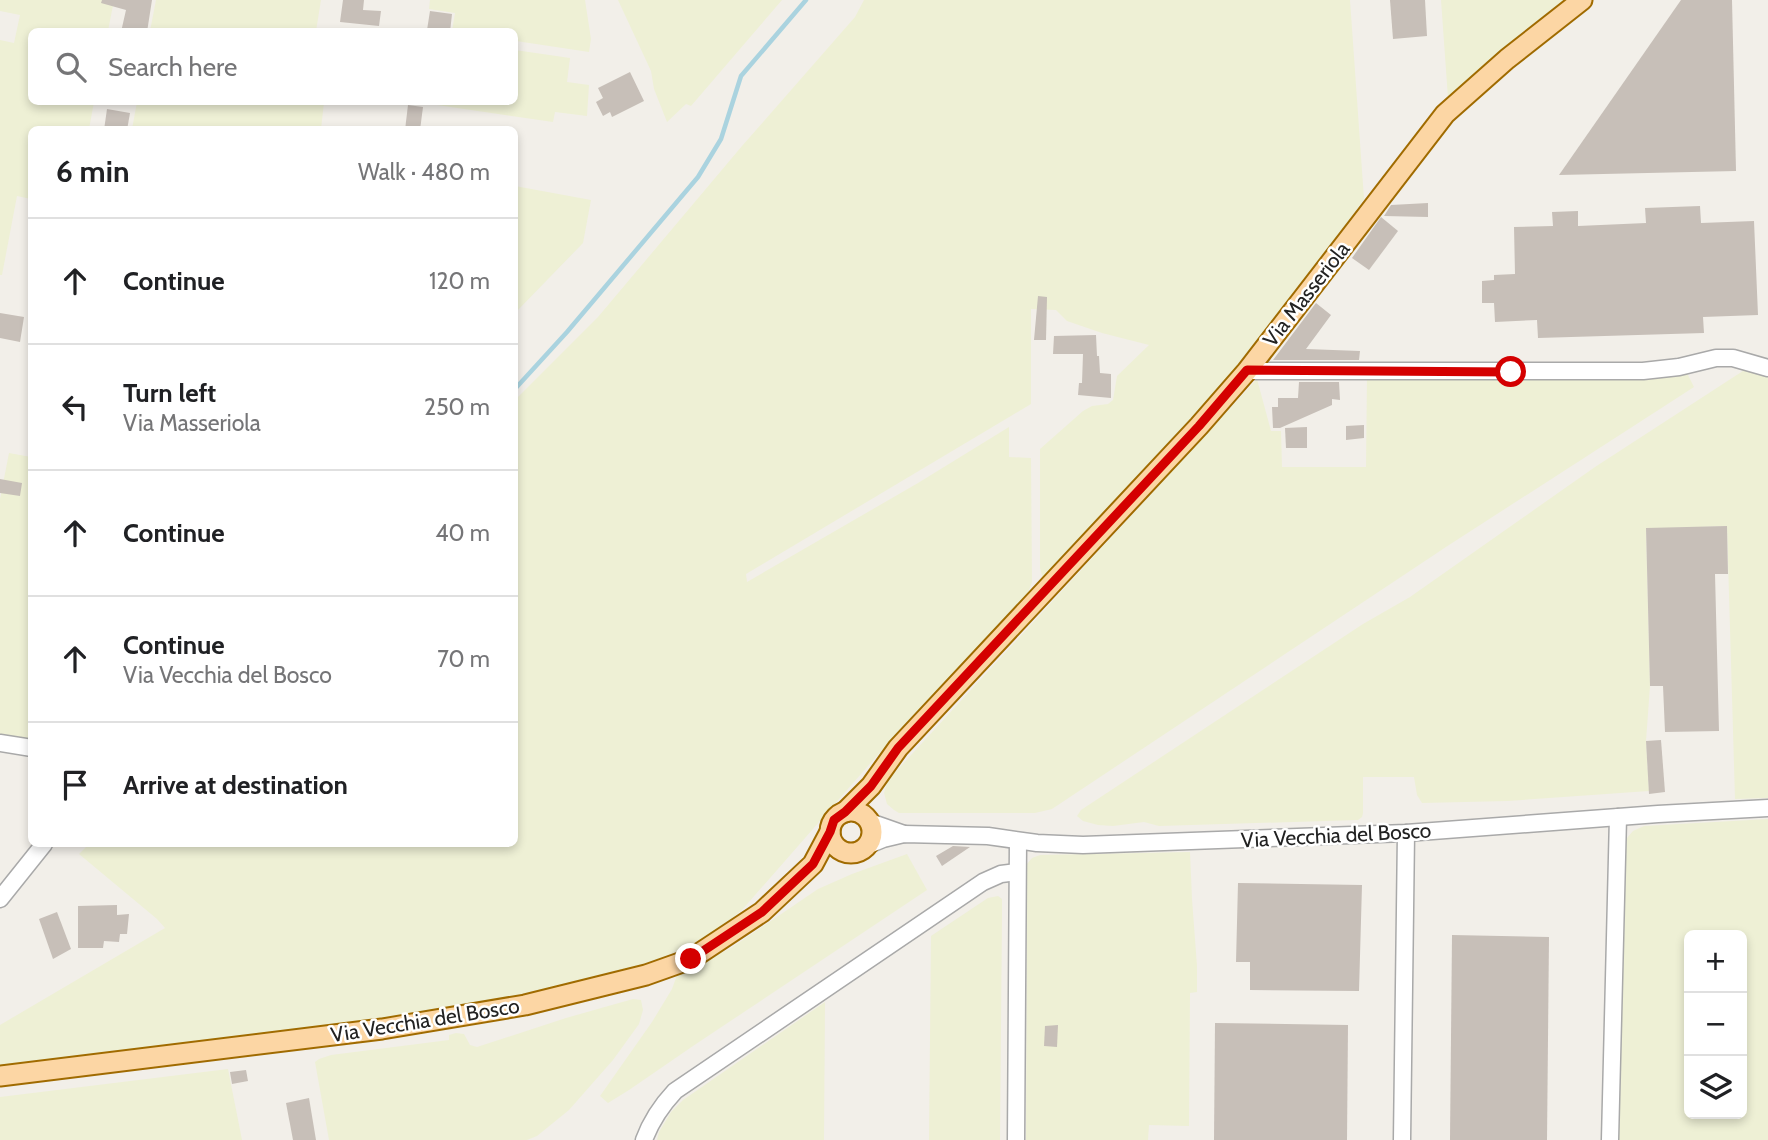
<!DOCTYPE html>
<meta charset="utf-8">
<style>
:root{--surface:#fff;--page:#f6f6f6;--text:#202124;--muted:#757577;--line:#e0e0e0}
body{margin:0;font-family:Cabin,sans-serif;background:var(--page);color:var(--text)}
.controls{position:absolute;right:21px;bottom:21px;display:grid;overflow:hidden;border-radius:10px;box-shadow:0 4px 10px #0003}
.controls button{width:63px;height:63px;display:grid;place-items:center;padding:0;border:0;border-bottom:2px solid var(--line);background:var(--surface);color:var(--text);font:35px sans-serif}
.stop{position:absolute;width:21px;height:21px;margin:-16px;border:5px solid #d40000;border-radius:50%;background:#fff}
.stop.end{background:#d40000;border-color:#fff;box-shadow:0 2px 7px #0008}
.list{margin:0;padding:0;list-style:none}
h2{display:flex;justify-content:space-between;align-items:center;height:91px;margin:0;padding:0 28px;font-size:30px}
h2 small{font-size:23px;font-weight:400;color:var(--muted)}
.list li{display:grid;grid-template-columns:46px 1fr auto;gap:21px;align-items:center;box-sizing:border-box;height:126px;padding:0 28px;border-top:2px solid var(--line)}
.list b{display:block;font-size:26px;white-space:nowrap}
.list p{margin:0;font-size:23px;white-space:nowrap;color:var(--muted)}
.list em{font-size:23px;font-style:normal;color:var(--muted)}
.icon{flex:none;width:38px;height:38px;fill:none;stroke:currentColor;stroke-width:2;stroke-linecap:round;stroke-linejoin:round}
.map{position:relative;flex:none;width:1768px;height:1140px;overflow:hidden}
.search{position:absolute;background:var(--surface);box-shadow:0 4px 10px #0003;left:28px;top:28px;width:490px;height:77px;display:flex;align-items:center;gap:18px;box-sizing:border-box;padding:0 24px;border-radius:10px;color:var(--muted);font-size:26px}
.panel{position:absolute;background:var(--surface);box-shadow:0 4px 10px #0003;left:28px;top:126px;width:490px;height:721px;border-radius:10px}
.map>svg:first-child{display:block}
</style>
<div class="map">
<svg width="1768" height="1140" viewBox="0 0 1768 1140">
<rect width="100%" height="100%" fill="#f2efe9"/>
<g fill="#eef0d5" fill-rule="evenodd">
<path d="M0 0H114L108 31 32 32V102H94L89 129 32 130 31 199 17 196 2 275H0V40L14 43 20 15 0 11Z"/>
<path d="M156 0H321L316 31H150Z"/>
<path d="M430 0H585L591 39 589 52 516 41 515 49 514 32 452 31 455 13 429 9Z"/>
<path d="M618 0H782L691 106 686 104 667 122 654 89 651 71Z"/>
<path d="M864 0H1350L1364 199 1265 336 1154 461 1043 579 1040 568V449L1083 411 1092 406 1108 404 1113 400 1117 376 1149 345 1102 333 1067 321 1056 310 1031 309V404L746 574 747 582 918 483 1009 427V457L1031 458 1032 582 1028 593 875 758 742 910 712 934 686 948 644 964 546 989 453 1008 391 1019 0 1068V1025L165 928 157 919 79 854 89 844H514L515 400 598 317 742 146 855 17Z"/>
<path d="M1441 0H1564L1521 33 1448 98Z"/>
<path d="M515 50 570 58 567 82 589 85 587 116 555 112 553 122 437 105 438 102H514Z"/>
<path d="M137 102H324L321 129H132Z"/>
<path d="M515 186 591 200 583 243 515 313Z"/>
<path d="M1746 369 1768 374V798L1735 799 1727 526 1646 529 1650 686 1646 741 1649 791 1508 801 1422 803 1417 795 1414 777H1363V813L1362 817 1358 820 1159 826 1144 822 1113 826 1098 825 1083 821 1077 816 1081 810 1363 624 1410 597 1595 467Z"/>
<path d="M1687 373 1694 387 1449 545 1052 809 1035 813H899L894 810 887 804 884 793 888 780 1257 379 1271 431H1281L1282 467H1366L1367 375Z"/>
<path d="M9 453 31 457V743L0 738V499Z"/>
<path d="M1768 819V1140H1618L1624 846 1627 838 1633 831 1644 826ZM1689 935H1742V1114H1689Z"/>
<path d="M1190 852 1192 899 1197 966V992L1190 993 1189 1126 1149 1125 1148 1140H1026L1027 864 1032 858 1040 855Z"/>
<path d="M907 854 927 890 693 1046 629 1090 608 1103 600 1096 652 1022 672 989 677 975 731 948 818 889 852 874Z"/>
<path d="M998 896 1002 899V916L1000 1140H929L931 936 988 898Z"/>
<path d="M633 999 641 1000 643 1010 639 1024 613 1060 569 1110 537 1136 527 1140H329L315 1062 319 1059 331 1055 449 1040V1035L456 1033 464 1034 470 1045 477 1047 566 1018Z"/>
<path d="M825 1002 824 1140H657L659 1132 671 1112 683 1100Z"/>
<path d="M228 1069 242 1140H0V1097Z"/>
</g>
<g fill="none" stroke-linecap="round" stroke-linejoin="round">
<path stroke="#aad3df" stroke-width="4.5" d="M514 390 567 332 698 177 721 139 741 76 806 0"/>
</g>
<g fill="#c7bfb8">
<path d="M102 0H152L147 32H121L126 10 101 3Z"/>
<path d="M343 0H364L363 10 381 11 379 26 340 22Z"/>
<path d="M1390 0H1425L1427 36 1393 39Z"/>
<path d="M1681 0H1732L1736 171 1559 175Z"/>
<path d="M430 11 452 14 450 32 427 30Z"/>
<path d="M630 72 644 101 612 117 610 112 603 116 596 102 603 98 598 88Z"/>
<path d="M408 105 423 107 420 130H405Z"/>
<path d="M107 109 130 113 127 130H104Z"/>
<path d="M1428 203V217L1384 216 1391 205Z"/>
<path d="M1700 206 1701 223 1754 221 1758 315 1703 317 1704 333 1538 338 1537 320 1495 322 1494 303H1482V281L1494 280V275L1515 274 1514 227 1553 226 1552 212 1578 211V226L1646 223 1645 208Z"/>
<path d="M1381 217 1398 231 1369 270 1352 258Z"/>
<path d="M1038 296 1047 297 1046 340H1034Z"/>
<path d="M1316 303 1331 315 1306 349 1360 351 1359 360H1273Z"/>
<path d="M0 313 24 317 20 342 0 338Z"/>
<path d="M1096 335 1097 356H1099L1100 373 1111 374V398L1078 395 1079 383H1082L1083 354H1053L1054 336Z"/>
<path d="M1299 382H1339L1340 400 1332 399V405L1280 428H1273L1272 407H1278V398H1298Z"/>
<path d="M1364 425V438L1346 440V426Z"/>
<path d="M1307 427V448H1286L1285 428Z"/>
<path d="M0 479 22 483 20 496 0 493Z"/>
<path d="M1727 526 1728 574H1715L1719 731 1665 732 1663 686H1650L1646 528Z"/>
<path d="M1661 740 1665 792 1649 794 1646 741Z"/>
<path d="M953 846 970 847 942 866 936 856Z"/>
<path d="M1238 883 1362 885 1359 991 1250 990V962H1236Z"/>
<path d="M117 905V915L129 914 127 934H120L119 942 104 941 103 948H78V906Z"/>
<path d="M57 912 71 949 53 959 39 919Z"/>
<path d="M1452 935 1549 937 1547 1140H1450Z"/>
<path d="M1215 1023 1348 1025 1347 1140H1214Z"/>
<path d="M1058 1025 1057 1047 1044 1046 1045 1026Z"/>
<path d="M246 1070 248 1081 232 1084 230 1072Z"/>
<path d="M309 1098 316 1140H293L286 1103Z"/>
</g>
<g fill="none" stroke-linecap="round" stroke-linejoin="round">
<g stroke="#a9a9a9" stroke-width="19">
<g id="minor">
<path d="M1247 371H1643L1679 367 1716 358H1733L1768 368"/>
<path d="M0 743 32 748"/>
<path d="M870 822 904 834"/>
<path d="M866 846 883 839 904 834 988 836 1037 843 1083 845 1406 833 1658 814 1768 808"/>
<path d="M0 899 44 844"/>
<path d="M644 1140C651 1121 661 1106 675 1091L983 882 1001 874 1017 872"/>
<path d="M1016 1140 1018 841"/>
<path d="M1402 1140 1406 833"/>
<path d="M1610 1140 1618 817"/>
</g>
</g>
<g stroke="#a06b00" stroke-width="23">
<g id="major">
<circle cx="851" cy="832" r="21"/>
<path d="M845 812 871 786 898 748 1199 426 1247 371 1445 114 1507 59 1582 0"/>
<path d="M0 1076 382 1029 525 1005 646 975 691 959 762 912 813 864 830 832"/>
</g>
</g>
<use href="#minor" stroke="#fff" stroke-width="16"/>
<use href="#major" stroke="#fcd6a4" stroke-width="19"/>
</g>
<g fill="none" stroke-linecap="round" stroke-linejoin="round">
<path stroke="#d40000" stroke-width="9" d="M691 959 762 912 813 864 830 832 834 820 845 812 871 786 898 748 1199 426 1247 370 1511 372"/>
</g>
<g text-anchor="middle" dominant-baseline="central" stroke-width="5" stroke-linejoin="round" paint-order="stroke">
<g font-size="21" fill="#222" stroke="#fff">
<text transform="translate(1306 294) rotate(-52)">Via Masseriola</text>
<text transform="translate(1336 835) rotate(-3)">Via Vecchia del Bosco</text>
<text transform="translate(425 1020) rotate(-9)">Via Vecchia del Bosco</text>
</g>
</g>
</svg>
<div class="controls">
<button>+</button>
<button>−</button>
<button><svg class="icon" aria-label="layers" viewBox="0 0 24 24"><path d="M12 4l9 5-9 5-9-5zM3 14l9 5 9-5"/></svg></button>
</div>
<div class="stop" style="left:1511px;top:372px"></div>
<div class="stop end" style="left:691px;top:959px"></div>
<div class="search"><svg class="icon" aria-label="search" viewBox="0 0 24 24"><circle cx="10" cy="10" r="6"/><path d="M15 15l6 6"/></svg>Search here</div>
<section class="panel">
<h2>6 min<small>Walk · 480 m</small></h2>
<ul class="list">
<li><svg class="icon" aria-label="ahead" viewBox="0 0 24 24"><path d="M12 20V5M6 11l6-6 6 6"/></svg><div><b>Continue</b></div><em>120 m</em></li>
<li><svg class="icon" aria-label="left" viewBox="0 0 24 24"><path d="M17 20v-9H6M10 6l-5 5 5 5"/></svg><div><b>Turn left</b><p>Via Masseriola</p></div><em>250 m</em></li>
<li><svg class="icon" aria-label="ahead" viewBox="0 0 24 24"><path d="M12 20V5M6 11l6-6 6 6"/></svg><div><b>Continue</b></div><em>40 m</em></li>
<li><svg class="icon" aria-label="ahead" viewBox="0 0 24 24"><path d="M12 20V5M6 11l6-6 6 6"/></svg><div><b>Continue</b><p>Via Vecchia del Bosco</p></div><em>70 m</em></li>
<li><svg class="icon" aria-label="arrive" viewBox="0 0 24 24"><path d="M6 21V4h12l-3 4 3 4H6"/></svg><div><b>Arrive at destination</b></div></li>
</ul>
</section>
</div>
